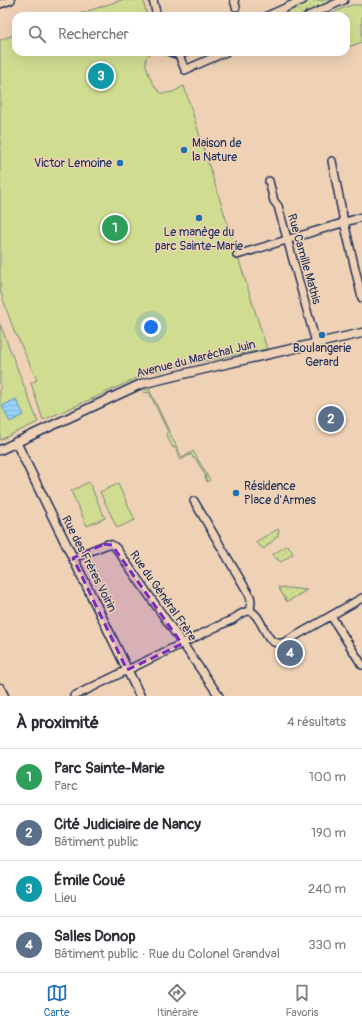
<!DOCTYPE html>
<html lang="fr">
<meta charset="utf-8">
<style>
:root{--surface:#fff;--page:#f7f7f7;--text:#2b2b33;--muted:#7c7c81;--line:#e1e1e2;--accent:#1f6fb2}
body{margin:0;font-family:Pangolin,sans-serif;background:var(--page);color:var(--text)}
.you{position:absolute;left:151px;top:327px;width:14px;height:14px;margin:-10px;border:3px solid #fff;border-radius:50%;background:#1a73e8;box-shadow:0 0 0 6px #1a73e833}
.badge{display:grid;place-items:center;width:26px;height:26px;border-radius:50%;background:var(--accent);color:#fff;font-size:13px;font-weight:700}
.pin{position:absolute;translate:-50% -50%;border:2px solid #fff;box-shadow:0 1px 4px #0006}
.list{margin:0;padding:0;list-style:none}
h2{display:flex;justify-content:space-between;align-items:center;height:52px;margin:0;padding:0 16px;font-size:17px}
h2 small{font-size:13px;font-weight:400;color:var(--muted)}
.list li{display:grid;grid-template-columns:26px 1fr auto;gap:12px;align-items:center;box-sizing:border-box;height:56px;padding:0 16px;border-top:1px solid var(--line)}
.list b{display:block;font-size:15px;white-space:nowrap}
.list p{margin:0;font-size:13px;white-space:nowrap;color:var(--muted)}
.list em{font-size:13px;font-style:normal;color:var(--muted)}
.icon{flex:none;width:22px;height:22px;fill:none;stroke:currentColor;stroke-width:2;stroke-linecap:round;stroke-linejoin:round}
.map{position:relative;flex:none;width:362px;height:696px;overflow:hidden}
.search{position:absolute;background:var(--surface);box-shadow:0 4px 16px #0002;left:12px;right:12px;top:12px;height:44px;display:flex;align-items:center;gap:10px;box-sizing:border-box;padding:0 14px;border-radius:12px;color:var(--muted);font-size:15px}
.sheet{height:276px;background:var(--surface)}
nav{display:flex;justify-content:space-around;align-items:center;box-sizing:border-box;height:56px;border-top:1px solid var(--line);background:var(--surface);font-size:11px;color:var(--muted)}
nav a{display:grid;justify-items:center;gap:2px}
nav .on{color:var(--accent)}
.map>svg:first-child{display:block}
</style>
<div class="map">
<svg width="362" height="696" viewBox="0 0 362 696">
<defs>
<pattern id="grass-dots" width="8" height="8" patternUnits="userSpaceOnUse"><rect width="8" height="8" fill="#d0dd91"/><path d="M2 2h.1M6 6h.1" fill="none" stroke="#b2be7f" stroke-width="1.8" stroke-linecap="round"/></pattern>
<pattern id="water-rules" width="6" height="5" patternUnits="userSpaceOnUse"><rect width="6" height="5" fill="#97d2f8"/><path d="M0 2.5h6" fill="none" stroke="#82b5d7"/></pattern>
</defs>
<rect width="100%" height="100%" fill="#efd2b5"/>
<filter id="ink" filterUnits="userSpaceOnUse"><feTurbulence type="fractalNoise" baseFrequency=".025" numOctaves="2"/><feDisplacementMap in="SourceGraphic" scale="8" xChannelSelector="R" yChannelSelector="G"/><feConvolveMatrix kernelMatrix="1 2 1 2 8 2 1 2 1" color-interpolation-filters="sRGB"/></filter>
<g filter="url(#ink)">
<g fill="url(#grass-dots)" stroke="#768678">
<path d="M310 0H334L299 16H275Z"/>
<path d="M149 389 182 458 193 451 210 480 207 482 205 477 206 476 195 458 194 459 191 454 181 460 175 447 173 448 166 434 168 432 149 392 144 393 143 390Z"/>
<path d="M278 529 279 531 278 533V536L264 549 255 542Z"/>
<path d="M288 545 293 554 281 562 272 555Z"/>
<path d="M278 587 307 590 287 602Z"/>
</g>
<g fill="#d0dd91" stroke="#768678">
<path d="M121 0H143L147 16H73Z"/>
<path d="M352 5H362V42L346 48V16H325L346 7Z"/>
<path d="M16 34V52H152L153 53C150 54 147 55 146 59 144 67 154 89 161 93 165 94 167 93 170 92L171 93 184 86 267 349 183 365 156 372 154 371 144 373 141 377 137 378 96 397 43 420 31 383 37 380 16 334H15L0 290V40Z"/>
<path d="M0 324 38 422 0 440Z"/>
<path d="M89 482 105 518 87 526 71 491Z"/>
<path d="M118 484 135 520 117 528 100 492Z"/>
</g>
<path fill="url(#water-rules)" stroke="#6591ba" d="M16 399 24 415 10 422 2 406Z"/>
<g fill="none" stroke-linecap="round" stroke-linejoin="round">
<g stroke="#1b2f5e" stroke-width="10">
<g id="minor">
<path d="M153 0 157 16"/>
<path d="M234 0 236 7"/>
<path d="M0 4 11 0"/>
<path d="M267 16 303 0"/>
<path d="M308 16 344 0"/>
<path d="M170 52 179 55"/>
<path d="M179 55 185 70 226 52"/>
<path d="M179 55 186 52"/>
<path d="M332 161 344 222 362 298"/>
<path d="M269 181 274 201 278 206 316 343"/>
<path d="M237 255 362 217"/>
<path d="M194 501 250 596 251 601 250 611C265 617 264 650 285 642L362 598"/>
<path d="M73 558 108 544 112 545 116 548 219 696"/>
<path d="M331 616 362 665"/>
<path d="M74 696 216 627C221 625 226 622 232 620 238 616 243 611 250 611"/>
</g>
</g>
<g stroke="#1b2f5e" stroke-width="11">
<g id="tertiary">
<path d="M16 442 98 609 140 696"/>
<path d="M0 450 141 384 221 365 362 333"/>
<path d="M0 688 4 696"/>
</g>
</g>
<use href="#minor" stroke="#efd2b5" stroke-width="7"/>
<use href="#tertiary" stroke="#efd2b5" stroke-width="8"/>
</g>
</g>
<path fill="#7b2cbf" fill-opacity="0.2" stroke="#7b2cbf" stroke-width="3" stroke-dasharray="8 5" stroke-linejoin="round" d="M104 544 112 545 182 644 127 670 73 558Z"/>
<g fill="#1f6fb2" stroke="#efd2b5" stroke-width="1.5">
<circle cx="184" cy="150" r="4"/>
<circle cx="120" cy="163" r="4"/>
<circle cx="199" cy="218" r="4"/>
<circle cx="322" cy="335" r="4"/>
<circle cx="236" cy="493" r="4"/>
</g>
<g text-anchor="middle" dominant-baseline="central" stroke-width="3" stroke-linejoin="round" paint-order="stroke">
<g font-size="12" fill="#1b2f5e" stroke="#efd2b5" text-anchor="start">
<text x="192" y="143">Maison de<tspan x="192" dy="14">la Nature</tspan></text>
<text x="112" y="163" text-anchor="end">Victor Lemoine</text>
<text x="199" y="232" text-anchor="middle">Le manège du<tspan x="199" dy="14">parc Sainte-Marie</tspan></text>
<text x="322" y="348" text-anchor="middle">Boulangerie<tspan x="322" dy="14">Gerard</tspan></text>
<text x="244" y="486">Résidence<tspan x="244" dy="14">Place d'Armes</tspan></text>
</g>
<g font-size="12" fill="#1b2f5e" stroke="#efd2b5">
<text transform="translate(304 259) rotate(74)">Rue Camille Mathis</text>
<text transform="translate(196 359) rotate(-14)">Avenue du Maréchal Juin</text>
<text transform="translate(89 564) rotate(63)">Rue des Frères Voirin</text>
<text transform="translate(163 596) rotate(55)">Rue du Général Frère</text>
</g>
</g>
</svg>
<div class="you"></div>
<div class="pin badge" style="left:115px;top:228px;background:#2e9e5b">1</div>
<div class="pin badge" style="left:331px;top:419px;background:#5c6f8a">2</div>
<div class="pin badge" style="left:101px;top:76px;background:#0f9aa8">3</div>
<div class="pin badge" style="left:290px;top:653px;background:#5c6f8a">4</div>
<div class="search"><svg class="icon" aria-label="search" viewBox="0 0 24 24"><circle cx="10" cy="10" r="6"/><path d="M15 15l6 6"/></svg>Rechercher</div>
</div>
<section class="sheet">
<h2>À proximité<small>4 résultats</small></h2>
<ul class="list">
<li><span class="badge" style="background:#2e9e5b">1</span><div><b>Parc Sainte-Marie</b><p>Parc</p></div><em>100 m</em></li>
<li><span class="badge" style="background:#5c6f8a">2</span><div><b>Cité Judiciaire de Nancy</b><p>Bâtiment public</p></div><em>190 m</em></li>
<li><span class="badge" style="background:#0f9aa8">3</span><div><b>Émile Coué</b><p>Lieu</p></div><em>240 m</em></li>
<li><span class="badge" style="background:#5c6f8a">4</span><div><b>Salles Donop</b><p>Bâtiment public · Rue du Colonel Grandval</p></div><em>330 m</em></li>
</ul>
</section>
<nav>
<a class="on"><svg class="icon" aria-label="map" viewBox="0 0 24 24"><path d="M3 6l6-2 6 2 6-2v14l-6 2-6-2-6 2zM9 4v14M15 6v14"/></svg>Carte</a>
<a><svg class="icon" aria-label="directions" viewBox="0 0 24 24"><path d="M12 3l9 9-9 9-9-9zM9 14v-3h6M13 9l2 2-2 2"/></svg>Itinéraire</a>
<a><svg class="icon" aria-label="saved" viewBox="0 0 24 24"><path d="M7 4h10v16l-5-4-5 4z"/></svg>Favoris</a>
</nav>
